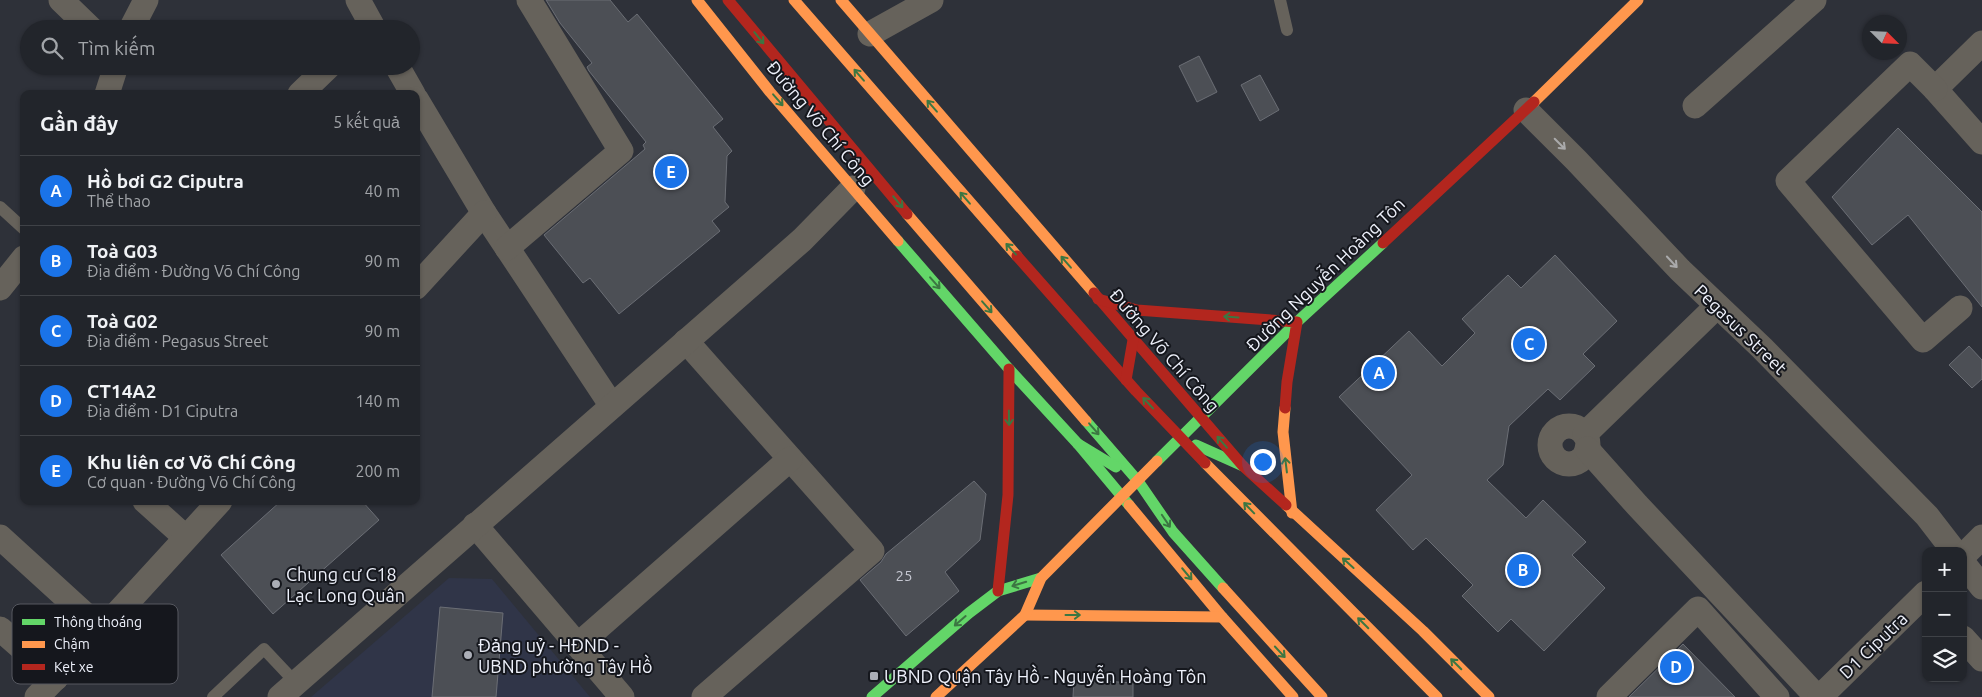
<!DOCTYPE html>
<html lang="vi">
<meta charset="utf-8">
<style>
:root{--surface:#22252b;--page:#2a2d33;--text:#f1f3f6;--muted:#a2a5a9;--line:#3f4247;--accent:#1a73e8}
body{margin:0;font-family:Ubuntu,sans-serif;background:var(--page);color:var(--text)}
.controls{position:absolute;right:15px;bottom:15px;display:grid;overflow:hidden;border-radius:10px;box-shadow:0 1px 4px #0004}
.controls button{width:45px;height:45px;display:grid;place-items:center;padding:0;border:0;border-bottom:1px solid var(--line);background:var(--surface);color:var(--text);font:25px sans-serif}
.compass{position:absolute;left:1862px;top:15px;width:45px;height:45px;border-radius:50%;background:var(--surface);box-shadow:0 1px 4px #0004;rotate:114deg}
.you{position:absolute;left:1262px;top:461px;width:18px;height:18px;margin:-12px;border:4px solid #fff;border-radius:50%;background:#1a73e8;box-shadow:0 0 0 8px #1a73e833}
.badge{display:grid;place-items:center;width:32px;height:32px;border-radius:50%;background:var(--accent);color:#fff;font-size:16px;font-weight:700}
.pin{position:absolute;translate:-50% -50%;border:2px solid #fff;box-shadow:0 1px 5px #0006}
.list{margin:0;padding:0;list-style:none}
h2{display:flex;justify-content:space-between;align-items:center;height:65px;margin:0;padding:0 20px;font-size:21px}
h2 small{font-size:16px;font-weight:400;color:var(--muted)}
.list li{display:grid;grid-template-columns:32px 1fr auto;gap:15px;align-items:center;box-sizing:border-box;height:70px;padding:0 20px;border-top:1px solid var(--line)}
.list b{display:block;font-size:19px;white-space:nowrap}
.list p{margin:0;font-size:16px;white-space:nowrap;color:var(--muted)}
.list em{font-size:16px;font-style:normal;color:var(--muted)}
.icon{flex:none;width:28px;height:28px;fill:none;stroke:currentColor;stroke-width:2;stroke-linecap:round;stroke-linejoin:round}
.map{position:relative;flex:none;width:1982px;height:697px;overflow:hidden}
.search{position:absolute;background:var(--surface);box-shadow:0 1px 4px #0004;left:20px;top:20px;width:400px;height:55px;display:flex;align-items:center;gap:12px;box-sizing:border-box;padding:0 18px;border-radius:28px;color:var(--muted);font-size:19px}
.panel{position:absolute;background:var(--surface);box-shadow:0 1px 4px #0004;left:20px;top:90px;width:400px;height:415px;border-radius:10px}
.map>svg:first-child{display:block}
</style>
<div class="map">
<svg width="1982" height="697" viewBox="0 0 1982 697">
<rect width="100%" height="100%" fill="#2e3139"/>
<path fill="#303548" d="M449 578 492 579 590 697H311Z"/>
<g fill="#4c4f55" stroke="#6b6e75">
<path d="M546 0H610L628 22 637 14 723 119 713 127 732 151 727 156 725 202 729 207 712 221 720 231 619 314 590 278 583 283 544 235 645 149 643 145 646 142 589 71 587 67 592 63 560 23Z"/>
<path d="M1199 56 1217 92 1197 102 1179 66Z"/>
<path d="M1260 75 1279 110 1260 121 1241 85Z"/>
<path d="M1898 128 1982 212V307L1908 215 1872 245 1832 197Z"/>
<path d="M1555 255 1617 321 1583 354 1595 366 1560 400 1548 389 1509 426 1503 465 1487 480 1526 518 1543 500 1586 542 1572 555 1605 588 1544 651 1511 619 1498 632 1462 596 1473 585 1426 538 1413 550 1376 510 1412 475 1339 397 1409 331 1442 366 1475 333 1462 319 1508 275 1521 288Z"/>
<path d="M1969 346 1982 360V379L1972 388 1949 365Z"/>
<path d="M974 481 986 494 980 540 945 572 959 591 906 636 860 580 881 562 886 554Z"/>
<path d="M281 501H362L379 520 273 614 221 555Z"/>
<path d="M440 607 503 613 496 697H432Z"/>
<path d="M1683 644 1735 697H1629Z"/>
<path d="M1074 679 1133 683V697H1073Z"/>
</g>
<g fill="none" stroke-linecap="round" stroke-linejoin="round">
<g stroke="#66625b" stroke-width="12">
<path d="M1280 0 1287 30"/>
<path d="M0 207 24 229"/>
<path d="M213 697 264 649 296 683"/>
</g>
<g stroke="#66625b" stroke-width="25">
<path d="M61 0 91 29"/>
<path d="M358 0 374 29"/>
<path d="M131 29 146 0"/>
<path d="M870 34 931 0"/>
<path d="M1982 43 1935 89 1982 142"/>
<path d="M397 66 413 94"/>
<path d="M1935 89 1910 64 1788 181 1923 340 1960 308"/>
<path d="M107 94 116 66"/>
<path d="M300 94 329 66"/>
<path d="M416 99 484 213 612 406"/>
<path d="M1695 106 1814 0"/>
<path d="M1526 110 1576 160 1680 270 1762 348 1927 516 1954 551"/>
<path d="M507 248 621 151 529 0"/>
<path d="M416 287 484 213"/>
<path d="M0 288 24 258"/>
<path d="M686 341 872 551 704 697"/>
<circle cx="1569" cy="445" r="19"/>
<path d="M1585 434 1717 306"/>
<path d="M1587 449 1637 505 1817 697"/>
<path d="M145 501 185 537"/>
<path d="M475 525 622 697"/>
<path d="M0 537 102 630"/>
<path d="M1963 556 1982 537"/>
<path d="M1963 563 1982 587"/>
<path d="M0 629 56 678"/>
<path d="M1963 638 1982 659"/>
<path d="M578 645 790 459"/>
<path d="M37 697 102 630 220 501"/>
<path d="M280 697 802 240 853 188"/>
<path d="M1609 697 1698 609 1777 697"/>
<path d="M1820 697 1926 593"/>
</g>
<g stroke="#63d668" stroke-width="11">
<path d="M898 241 1009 369 1078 444 1129 505"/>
<path d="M1086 421 1138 481 1173 532 1223 588"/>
<path d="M1078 444 1116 467"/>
<path d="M1196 445 1243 466"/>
<path d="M1157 461 1297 322 1383 243"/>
<path d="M872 697 969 613 998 591 1041 578"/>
</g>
<g stroke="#ff974d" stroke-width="11">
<path d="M697 0 770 92 898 241"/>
<path d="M794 0 1017 256"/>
<path d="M841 0 1094 293"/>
<path d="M1534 102 1638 0"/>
<path d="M907 214 1086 421"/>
<path d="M1285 408 1283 432 1292 513"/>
<path d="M1205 463 1437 697"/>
<path d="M1129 505 1222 617 1293 697"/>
<path d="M1286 505 1423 631 1489 697"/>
<path d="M1223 588 1322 697"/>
<path d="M1025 615 1222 617"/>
<path d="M936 697 1025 615 1041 578 1157 461"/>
</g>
<g stroke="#b3261e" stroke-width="11">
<path d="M728 0 907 214"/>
<path d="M1383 243 1534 102"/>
<path d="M1017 256 1136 391 1205 463"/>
<path d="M1094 293 1243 466 1286 505"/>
<path d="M1098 299 1137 310 1297 322 1287 382 1285 408"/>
<path d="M1126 380 1133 340"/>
<path d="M998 591 1008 495 1009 369"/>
</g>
</g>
<defs><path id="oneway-shaft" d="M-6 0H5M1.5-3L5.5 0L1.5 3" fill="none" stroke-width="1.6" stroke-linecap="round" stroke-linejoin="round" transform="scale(1.25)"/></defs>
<g stroke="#3c7642">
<use href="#oneway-shaft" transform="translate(759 38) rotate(51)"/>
<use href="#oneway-shaft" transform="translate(859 75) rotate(-131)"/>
<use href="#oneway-shaft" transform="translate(778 100) rotate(49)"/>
<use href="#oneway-shaft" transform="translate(932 106) rotate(-131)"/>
<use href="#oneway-shaft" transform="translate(965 198) rotate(-131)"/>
<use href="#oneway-shaft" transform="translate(898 202) rotate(50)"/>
<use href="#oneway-shaft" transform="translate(1011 249) rotate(-132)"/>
<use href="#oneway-shaft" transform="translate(1066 262) rotate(-131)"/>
<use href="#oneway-shaft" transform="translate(935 283) rotate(49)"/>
<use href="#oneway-shaft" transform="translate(987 307) rotate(49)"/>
<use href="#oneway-shaft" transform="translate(1231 317) rotate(-176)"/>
<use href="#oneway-shaft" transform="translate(1148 403) rotate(-133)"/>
<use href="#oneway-shaft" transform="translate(1009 418) rotate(89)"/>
<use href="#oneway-shaft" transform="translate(1094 429) rotate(49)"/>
<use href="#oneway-shaft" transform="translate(1222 442) rotate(-131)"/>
<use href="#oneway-shaft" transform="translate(1286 465) rotate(-97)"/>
<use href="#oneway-shaft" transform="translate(1249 508) rotate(-134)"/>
<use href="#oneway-shaft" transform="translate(1166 521) rotate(56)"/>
<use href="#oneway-shaft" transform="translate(1348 563) rotate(-138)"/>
<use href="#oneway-shaft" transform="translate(1187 574) rotate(50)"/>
<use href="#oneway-shaft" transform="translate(1019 584) rotate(163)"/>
<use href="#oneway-shaft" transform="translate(1073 615)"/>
<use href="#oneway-shaft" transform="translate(960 621) rotate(139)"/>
<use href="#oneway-shaft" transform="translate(1363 623) rotate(-135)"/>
<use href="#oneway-shaft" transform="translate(1280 652) rotate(47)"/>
<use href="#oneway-shaft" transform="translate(1456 664) rotate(-135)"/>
</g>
<g stroke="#aaaaab">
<use href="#oneway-shaft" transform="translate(1560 144) rotate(45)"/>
<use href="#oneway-shaft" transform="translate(1672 262) rotate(47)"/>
</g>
<g fill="#abaeb7" stroke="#15171d" stroke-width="2">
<circle cx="276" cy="584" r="5"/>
<circle cx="468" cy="655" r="5"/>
<rect x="869" y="671" width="10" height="10" rx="2.5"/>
</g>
<g text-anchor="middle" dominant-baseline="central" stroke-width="4" stroke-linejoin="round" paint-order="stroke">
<g font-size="15" fill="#c6c8d2">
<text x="904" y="575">25</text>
</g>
<g font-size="18" fill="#eef1fb" stroke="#15171d">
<text transform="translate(821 123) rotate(50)">Đường Võ Chí Công</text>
<text transform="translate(1325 274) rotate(-44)">Đường Nguyễn Hoàng Tôn</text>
<text transform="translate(1741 329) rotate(44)">Pegasus Street</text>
<text transform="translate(1165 350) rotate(49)">Đường Võ Chí Công</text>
<text transform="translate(1873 645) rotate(-44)">D1 Ciputra</text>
</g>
<g font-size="18" fill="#eef1fb" stroke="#15171d" text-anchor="start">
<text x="286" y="574">Chung cư C18<tspan x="286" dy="21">Lạc Long Quân</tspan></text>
<text x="478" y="645">Đảng uỷ - HĐND -<tspan x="478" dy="21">UBND phường Tây Hồ</tspan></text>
<text x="884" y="676">UBND Quận Tây Hồ - Nguyễn Hoàng Tôn</text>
</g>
</g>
<rect x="12" y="604" width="166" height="80" rx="8" fill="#15171d" stroke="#565860" stroke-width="1"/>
<rect x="22" y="619" width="23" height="6" fill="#63d668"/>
<rect x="22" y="641" width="23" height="7" fill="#ff974d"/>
<rect x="22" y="664" width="23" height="6" fill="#b3261e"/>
<g font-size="14" fill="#eef1fb">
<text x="54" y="627">Thông thoáng</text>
<text x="54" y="649">Chậm</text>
<text x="54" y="672">Kẹt xe</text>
</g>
</svg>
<div class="controls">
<button>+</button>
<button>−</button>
<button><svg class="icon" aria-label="layers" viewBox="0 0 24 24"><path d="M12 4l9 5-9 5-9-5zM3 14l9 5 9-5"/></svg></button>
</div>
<svg class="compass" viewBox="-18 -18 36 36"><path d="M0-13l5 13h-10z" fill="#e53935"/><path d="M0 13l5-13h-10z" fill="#a2a5a9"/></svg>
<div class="you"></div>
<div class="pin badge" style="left:1379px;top:373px">A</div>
<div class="pin badge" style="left:1523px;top:570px">B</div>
<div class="pin badge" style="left:1529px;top:344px">C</div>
<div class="pin badge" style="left:1676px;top:667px">D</div>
<div class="pin badge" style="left:671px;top:172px">E</div>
<div class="search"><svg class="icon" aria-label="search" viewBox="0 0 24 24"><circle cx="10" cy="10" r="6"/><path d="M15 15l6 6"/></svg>Tìm kiếm</div>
<section class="panel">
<h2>Gần đây<small>5 kết quả</small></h2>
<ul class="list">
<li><span class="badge">A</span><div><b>Hồ bơi G2 Ciputra</b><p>Thể thao</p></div><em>40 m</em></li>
<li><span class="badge">B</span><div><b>Toà G03</b><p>Địa điểm · Đường Võ Chí Công</p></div><em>90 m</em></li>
<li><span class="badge">C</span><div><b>Toà G02</b><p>Địa điểm · Pegasus Street</p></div><em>90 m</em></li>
<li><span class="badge">D</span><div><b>CT14A2</b><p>Địa điểm · D1 Ciputra</p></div><em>140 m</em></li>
<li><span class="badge">E</span><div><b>Khu liên cơ Võ Chí Công</b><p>Cơ quan · Đường Võ Chí Công</p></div><em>200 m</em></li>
</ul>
</section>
</div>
